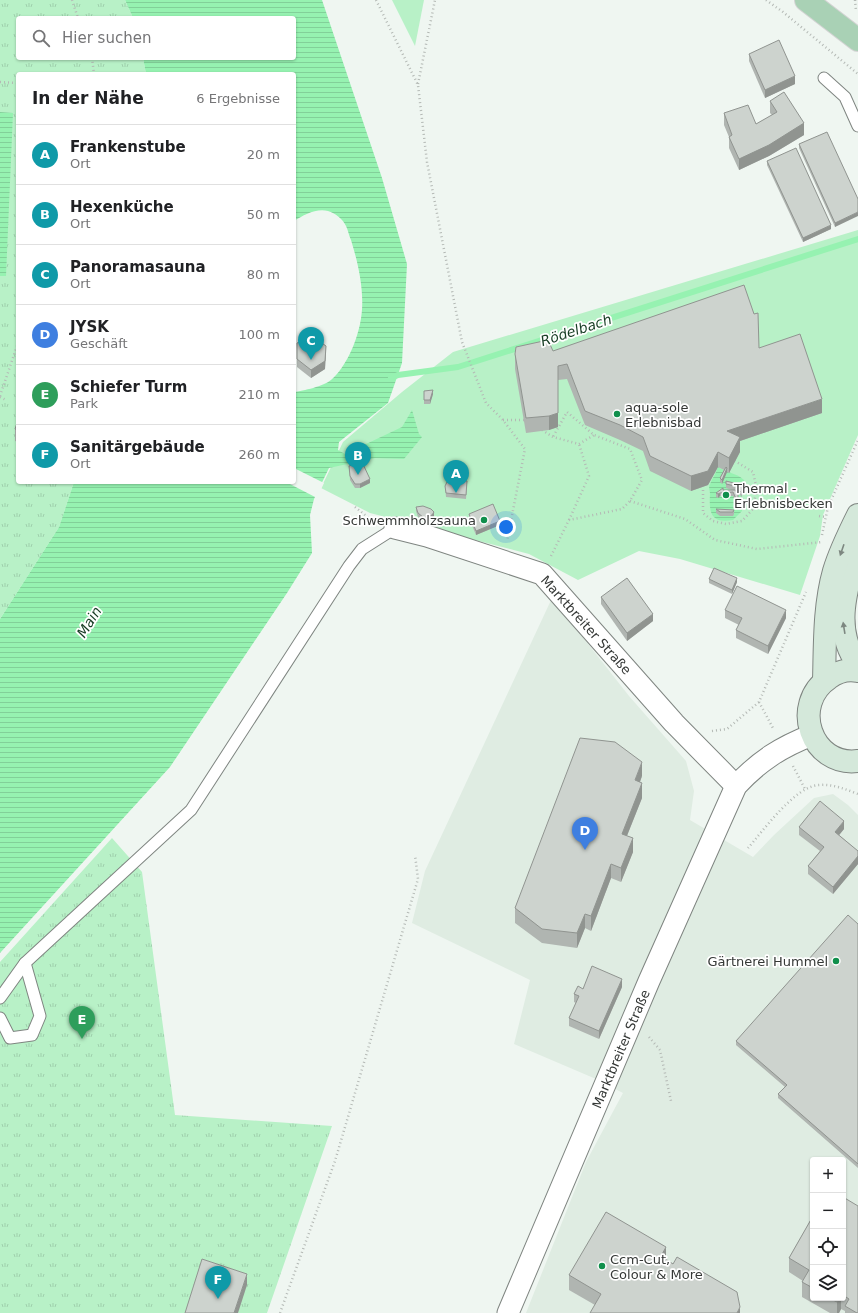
<!DOCTYPE html>
<html lang="de">
<meta charset="utf-8">
<style>
:root{--surface:#fff;--page:#f6f6f6;--text:#202124;--muted:#757577;--line:#e0e0e0;--accent:#ea580c}
body{margin:0;font-family:"DejaVu Sans",sans-serif;background:var(--page);color:var(--text)}
.controls{position:absolute;right:12px;bottom:12px;display:grid;overflow:hidden;border-radius:4px;box-shadow:0 1px 3px #0004}
.controls button{width:36px;height:36px;display:grid;place-items:center;padding:0;border:0;border-bottom:1px solid var(--line);background:var(--surface);color:var(--text);font:20px sans-serif}
.you{position:absolute;left:506px;top:527px;width:14px;height:14px;margin:-10px;border:3px solid #fff;border-radius:50%;background:#1a73e8;box-shadow:0 0 0 6px #1a73e833}
.badge{display:grid;place-items:center;width:26px;height:26px;border-radius:50%;background:var(--accent);color:#fff;font-size:13px;font-weight:700}
.pin{position:absolute;translate:-50% -33px;filter:drop-shadow(0 1px 2px #0008)}
.pin::after{content:'';position:absolute;top:21px;width:14px;height:12px;background:inherit;clip-path:polygon(0 0,100% 0,50% 100%)}
.list{margin:0;padding:0;list-style:none}
h2{display:flex;justify-content:space-between;align-items:center;height:52px;margin:0;padding:0 16px;font-size:17px}
h2 small{font-size:13px;font-weight:400;color:var(--muted)}
.list li{display:grid;grid-template-columns:26px 1fr auto;gap:12px;align-items:center;box-sizing:border-box;height:60px;padding:0 16px;border-top:1px solid var(--line)}
.list b{display:block;font-size:15px;white-space:nowrap}
.list p{margin:0;font-size:13px;white-space:nowrap;color:var(--muted)}
.list em{font-size:13px;font-style:normal;color:var(--muted)}
.icon{flex:none;width:22px;height:22px;fill:none;stroke:currentColor;stroke-width:2;stroke-linecap:round;stroke-linejoin:round}
.map{position:relative;flex:none;width:858px;height:1313px;overflow:hidden}
.search{position:absolute;background:var(--surface);box-shadow:0 1px 3px #0004;left:16px;top:16px;width:280px;height:44px;display:flex;align-items:center;gap:10px;box-sizing:border-box;padding:0 14px;border-radius:4px;color:var(--muted);font-size:15px}
.panel{position:absolute;background:var(--surface);box-shadow:0 1px 3px #0004;left:16px;top:72px;width:280px;height:412px;border-radius:4px}
.map>svg:first-child{display:block}
</style>
<div class="map">
<svg width="858" height="1313" viewBox="0 0 858 1313">
<defs>
<pattern id="grass-tufts" width="24" height="20" patternUnits="userSpaceOnUse"><rect width="24" height="20" fill="#b8f1c7"/><path d="M3 7l-1-3M5 7V3M7 7l1-3M15 17l-1-3M17 17v-4M19 17l1-3" fill="none" stroke="#9fcfac"/></pattern>
<pattern id="water-rules" width="6" height="5" patternUnits="userSpaceOnUse"><rect width="6" height="5" fill="#96f2b1"/><path d="M0 2.5h6" fill="none" stroke="#82d099"/></pattern>
</defs>
<rect width="100%" height="100%" fill="#eff6f1"/>
<path fill="#dfece2" fill-rule="evenodd" d="M552 598 629 696 686 761 694 791 690 820 753 857 774 835 814 798 833 794 848 805 858 815V1313H526L586 1162 623 1093 596 1079 514 1044 530 980 412 923 425 871ZM813 1160H843V1298H813Z"/>
<g fill="url(#grass-tufts)">
<path d="M0 0H125L133 18H18V58H143L146 74H18V482H74L59 527 0 619Z"/>
<path d="M112 838 142 872 175 1115 332 1126 267 1313H0V962Z"/>
</g>
<g fill="#b8f1c7">
<path d="M392 0H424L415 46Z"/>
<path d="M858 230V435L823 515 820 536 800 595 680 559 639 551 578 580 529 554 370 513 321 488 343 442 402 392 453 352Z"/>
</g>
<g fill="url(#water-rules)">
<path d="M125 0H322L382 178 407 264 402 363 388 403 339 442 338 450 345 454 402 427 412 410 419 434 422 437 404 459 375 458 329 468 314 499 310 515 312 553 287 593 170 767 0 953V619L59 527 74 482H294V392C303 391 324 386 331 380 346 367 356 343 360 324 366 297 359 266 351 240 349 236 348 230 346 226 343 219 335 213 328 211 316 208 304 215 294 221V74H146L143 58H294V18H133Z"/>
<path d="M0 112 13 113 6 276H0Z"/>
<path d="M718 467C727 473 737 473 744 480L745 489H742V511L733 520C710 524 709 512 710 494 710 490 708 487 710 484 712 479 716 473 718 467Z"/>
</g>
<path fill="#eff6f1" d="M294 468 324 483 317 498 286 482H294Z"/>
<g fill="none" stroke-linecap="round" stroke-linejoin="round">
<path stroke="#96f2b1" stroke-width="6" d="M391 378 398 375 458 367 858 239"/>
<g stroke="#7f8581" stroke-width="13">
<g id="service">
<path d="M824 78 845 97 858 126"/>
<path d="M0 998 25 963 191 810 349 566 362 549 395 528"/>
<path d="M0 1018 10 1038 32 1035 40 1016 25 963"/>
</g>
</g>
<g stroke="#7f8581" stroke-width="23">
<g id="minor">
<path d="M395 528 427 536 542 574 674 723 736 786"/>
<path d="M508 1313 649 981 736 786C759 761 781 747 812 735"/>
</g>
</g>
<g stroke="#7f8581" stroke-width="24">
<g id="secondary">
<path d="M858 546C848 584 831 629 858 664"/>
<path d="M858 671C848 669 837 672 829 678 790 704 811 767 858 761"/>
<path d="M824 681C825 645 824 606 834 571 840 551 849 533 858 515"/>
</g>
</g>
<g stroke="#d3d3d3" stroke-width="24">
<path id="primary" d="M806 0 858 40"/>
</g>
<g stroke="#b4b9b5" stroke-width="2.5" stroke-dasharray="1 3" stroke-linecap="butt">
<path d="M72 0 78 18"/>
<path d="M376 0 418 85 427 162 462 342 486 403 503 420 525 449 507 541"/>
<path d="M766 0 783 12 858 74"/>
<path d="M855 0 856 11"/>
<path d="M92 58 94 74"/>
<path d="M0 82 18 83"/>
<path d="M418 84 435 0"/>
<path d="M0 396 18 343"/>
<path d="M0 397 6 400"/>
<path d="M503 420H525"/>
<path d="M542 430 553 437 579 444 594 435"/>
<path d="M703 490V513L713 521 726 524 742 521 752 510 757 490 753 472 735 461"/>
<path d="M630 501 685 519 715 540 757 549 822 542"/>
<path d="M355 507 370 519 376 521"/>
<path d="M819 516 826 517"/>
<path d="M569 520 589 476 579 444"/>
<path d="M822 535 828 507 858 440"/>
<path d="M551 556 569 520 622 509 630 501 642 480 630 449 594 435 567 412 553 437"/>
<path d="M759 702 774 730"/>
<path d="M712 731 727 729 759 702 806 592"/>
<path d="M793 766 805 789"/>
<path d="M748 848C763 831 795 786 819 785 833 784 845 789 858 794"/>
<path d="M649 1037 660 1050 671 1101"/>
<path d="M280 1313 335 1161 418 879 415 855"/>
</g>
<use href="#service" stroke="#fff" stroke-width="11"/>
<use href="#minor" stroke="#fff" stroke-width="21"/>
<use href="#secondary" stroke="#d4e8da" stroke-width="22"/>
<use href="#primary" stroke="#a9d1b5" stroke-width="22"/>
</g>
<g fill="#b0b5b1">
<path d="M749 54 795 84 765 98 749 61Z"/>
<path d="M770 101 804 135 769 156 739 170 729 148V137L724 125V113L756 124 772 115 770 113Z"/>
<path d="M799 144 858 199 835 227 799 148Z"/>
<path d="M767 161 831 229 803 242 767 165Z"/>
<path d="M297 343 326 353 325 369 311 378 297 367Z"/>
<path d="M759 348 822 413 740 441V452L729 473 727 472 722 484 720 482V478L724 470 718 467 708 485 691 491 650 471 643 451 620 440 585 425 567 379 558 380V427L549 430 526 433 515 369V354L553 351Z"/>
<path d="M424 391 433 394 430 404H424Z"/>
<path d="M18 420V442L15 441V429Z"/>
<path d="M349 466 370 483 360 488H355L350 480Z"/>
<path d="M726 481 742 489V497L736 491 738 494V507L733 496H720L718 498 716 497V493L723 490H732L726 488Z"/>
<path d="M467 485 466 499 446 497 445 486Z"/>
<path d="M416 507 434 516 432 519 424 522 418 517 416 511Z"/>
<path d="M716 509 734 510V514L733 516H720L716 513Z"/>
<path d="M469 514 500 525 476 535 469 518Z"/>
<path d="M709 579 737 582 732 594 709 583Z"/>
<path d="M601 597 653 621 627 641 601 604Z"/>
<path d="M725 610 786 618 768 654 736 638V630L739 625 725 618Z"/>
<path d="M642 776 640 782 642 798 627 836 633 852 621 882 611 878 591 931 585 928 577 948 542 943 515 923V908Z"/>
<path d="M799 827 844 829 839 835 858 851V864L833 894 808 874V866L820 851 799 835Z"/>
<path d="M858 924V1168L778 1098V1094L785 1087 736 1045V1041Z"/>
<path d="M622 987 599 1039 569 1026V1018L576 1003 574 1002V994L583 989Z"/>
<path d="M843 1197 858 1313H845V1311L841 1309 839 1313H830L802 1297V1282L803 1281 789 1272V1258L813 1216V1298H843Z"/>
<path d="M666 1259 740 1313 595 1305 569 1290V1275Z"/>
</g>
<g fill="#909490">
<path d="M795 76V84L765 98V90Z"/>
<path d="M804 123V135L769 156 739 170V159Z"/>
<path d="M858 212V216L835 227V223Z"/>
<path d="M831 225V229L803 242V238Z"/>
<path d="M326 346 325 369 311 378V370Z"/>
<path d="M433 390V394L430 404V400Z"/>
<path d="M822 399V413L740 441V452L729 473V458L727 431Z"/>
<path d="M558 413V427L549 430V416Z"/>
<path d="M718 452V467L708 485 691 491V476Z"/>
<path d="M727 468V472L722 484V480Z"/>
<path d="M370 479V483L360 488V484Z"/>
<path d="M720 493V496L718 498V494Z"/>
<path d="M434 512V516L432 519 424 522V518Z"/>
<path d="M500 521V525L476 535V531Z"/>
<path d="M737 578V582L732 594V590Z"/>
<path d="M786 610V618L768 654V646Z"/>
<path d="M653 614V621L627 641V633Z"/>
<path d="M642 762V776L635 795V780Z"/>
<path d="M642 783V798L622 848V834Z"/>
<path d="M844 821V829L835 840V832Z"/>
<path d="M633 838V852L621 882V868Z"/>
<path d="M858 856V864L833 894V887Z"/>
<path d="M611 864V878L591 931V916Z"/>
<path d="M585 914V928L577 948V933Z"/>
<path d="M622 979V987L599 1039V1031Z"/>
<path d="M666 1247V1262L661 1256Z"/>
<path d="M247 1274V1285L238 1313H234Z"/>
<path d="M839 1298H841V1309L839 1313H837V1302Z"/>
<path d="M740 1307V1313H737Z"/>
</g>
<g fill="#cdd3ce" stroke="#909490">
<path d="M779 40 795 76 765 90 749 54Z"/>
<path d="M784 92 804 123 769 145 739 159 729 137 732 135 724 113 748 105 756 124 777 112 770 101Z"/>
<path d="M827 132 858 199V212L835 223 799 144Z"/>
<path d="M796 148 831 225 803 238 767 161Z"/>
<path d="M744 285 754 314 758 313 759 348 800 334 822 399 727 431 740 437 729 458 718 452 708 471 691 476 650 456 643 437 620 425 585 411 567 364 558 366V413L549 416 526 418 515 354 516 347 548 340 553 351Z"/>
<path d="M312 336 326 346 325 361 311 370 297 359V343Z"/>
<path d="M433 390 430 400H424V391Z"/>
<path d="M18 420V430L15 429Z"/>
<path d="M362 462 370 479 360 484H355L350 476 349 466Z"/>
<path d="M726 467 727 468 722 480 720 478Z"/>
<path d="M457 479 467 481 466 495 446 493 445 486 448 480Z"/>
<path d="M726 481 742 485V493L735 486 726 484Z"/>
<path d="M723 488V490H735L738 494V503L733 492 720 493 718 494 716 493Z"/>
<path d="M493 504 500 521 476 531 469 514Z"/>
<path d="M423 506 431 509 434 512 432 515 424 518 418 513 416 507Z"/>
<path d="M716 509 734 510 733 512H720Z"/>
<path d="M714 568 737 578 732 590 709 579Z"/>
<path d="M627 578 653 614 627 633 601 597Z"/>
<path d="M737 586 786 610 768 646 736 630 742 618 725 610Z"/>
<path d="M580 738 615 742 642 762 635 780 642 783 622 834 633 838 621 868 611 864 591 916 585 914 577 933 542 929 515 908Z"/>
<path d="M820 801 844 821 835 832 858 851V856L833 887 808 866 824 847 799 827Z"/>
<path d="M848 915 858 924V1164L778 1094 787 1085 736 1041Z"/>
<path d="M592 966 622 979 599 1031 569 1018 579 996 574 994 578 986 583 989Z"/>
<path d="M843 1197 858 1206V1313H857L845 1306 849 1299 843 1295Z"/>
<path d="M606 1212 666 1247 661 1256 673 1264 677 1257 737 1292 740 1307 737 1313H590L601 1294 569 1275Z"/>
<path d="M813 1216V1288L802 1282 809 1270 789 1258Z"/>
<path d="M202 1259 247 1274 234 1313H185Z"/>
<path d="M829 1298H839L837 1302Z"/>
</g>
<defs><path id="oneway-solid" d="M-6-.8H1V-3.2L6.5 0L1 3.2V.8H-6Z"/></defs>
<g fill="#7d8780">
<use href="#oneway-solid" transform="translate(842 550) rotate(109)"/>
<use href="#oneway-solid" transform="translate(844 628) rotate(-99)"/>
</g>
<g fill="#0f8f4b" stroke="#fff" stroke-width="1.5">
<circle cx="617" cy="414" r="4"/>
<circle cx="726" cy="495" r="4"/>
<circle cx="484" cy="520" r="4"/>
<circle cx="836" cy="961" r="4"/>
<circle cx="602" cy="1266" r="4"/>
</g>
<g text-anchor="middle" dominant-baseline="central" stroke-width="3.5" stroke-linejoin="round" paint-order="stroke">
<g font-size="13" fill="#353836" stroke="#fff" text-anchor="start">
<text x="625" y="407">aqua-sole<tspan x="625" dy="15">Erlebnisbad</tspan></text>
<text x="734" y="488">Thermal -<tspan x="734" dy="15">Erlebnisbecken</tspan></text>
<text x="476" y="520" text-anchor="end">Schwemmholzsauna</text>
<text x="828" y="961" text-anchor="end">Gärtnerei Hummel</text>
<text x="610" y="1259">Ccm-Cut,<tspan x="610" dy="15">Colour &amp; More</tspan></text>
</g>
<g font-size="13" fill="#353836" stroke="#fff">
<text transform="translate(586 625) rotate(48)">Marktbreiter Straße</text>
<text transform="translate(621 1049) rotate(-67)">Marktbreiter Straße</text>
</g>
<g font-size="14" font-style="italic" fill="#173d24" stroke="#fff">
<text transform="translate(576 330) rotate(-18)">Rödelbach</text>
<text transform="translate(89 622) rotate(-58)">Main</text>
</g>
</g>
</svg>
<div class="controls">
<button>+</button>
<button>−</button>
<button><svg class="icon" aria-label="locate" viewBox="0 0 24 24"><circle cx="12" cy="12" r="6"/><path d="M12 2v4M12 18v4M2 12h4M18 12h4"/></svg></button>
<button><svg class="icon" aria-label="layers" viewBox="0 0 24 24"><path d="M12 4l9 5-9 5-9-5zM3 14l9 5 9-5"/></svg></button>
</div>
<div class="you"></div>
<div class="pin badge" style="left:456px;top:493px;background:#0f9aa8">A</div>
<div class="pin badge" style="left:358px;top:475px;background:#0f9aa8">B</div>
<div class="pin badge" style="left:311px;top:360px;background:#0f9aa8">C</div>
<div class="pin badge" style="left:585px;top:850px;background:#3f7fe0">D</div>
<div class="pin badge" style="left:82px;top:1039px;background:#2e9e5b">E</div>
<div class="pin badge" style="left:218px;top:1299px;background:#0f9aa8">F</div>
<div class="search"><svg class="icon" aria-label="search" viewBox="0 0 24 24"><circle cx="10" cy="10" r="6"/><path d="M15 15l6 6"/></svg>Hier suchen</div>
<section class="panel">
<h2>In der Nähe<small>6 Ergebnisse</small></h2>
<ul class="list">
<li><span class="badge" style="background:#0f9aa8">A</span><div><b>Frankenstube</b><p>Ort</p></div><em>20 m</em></li>
<li><span class="badge" style="background:#0f9aa8">B</span><div><b>Hexenküche</b><p>Ort</p></div><em>50 m</em></li>
<li><span class="badge" style="background:#0f9aa8">C</span><div><b>Panoramasauna</b><p>Ort</p></div><em>80 m</em></li>
<li><span class="badge" style="background:#3f7fe0">D</span><div><b>JYSK</b><p>Geschäft</p></div><em>100 m</em></li>
<li><span class="badge" style="background:#2e9e5b">E</span><div><b>Schiefer Turm</b><p>Park</p></div><em>210 m</em></li>
<li><span class="badge" style="background:#0f9aa8">F</span><div><b>Sanitärgebäude</b><p>Ort</p></div><em>260 m</em></li>
</ul>
</section>
</div>
